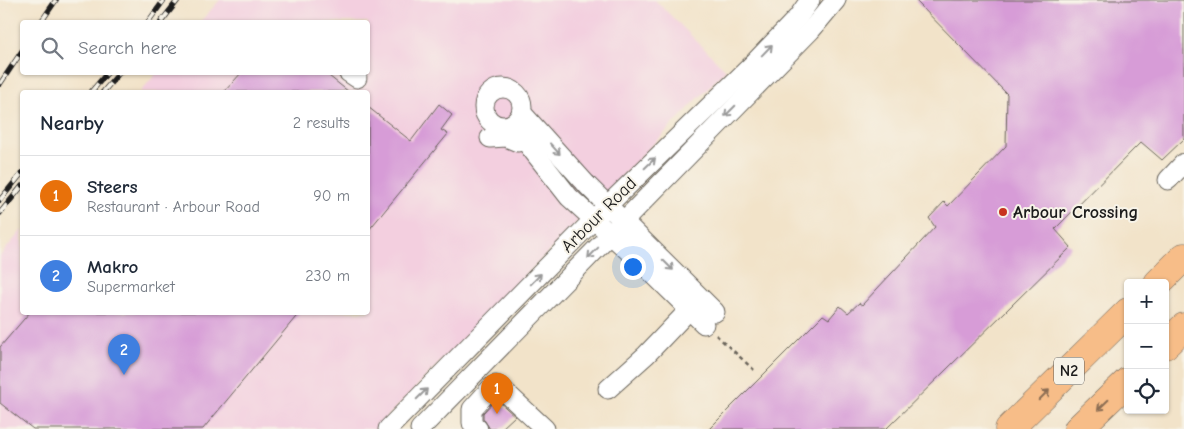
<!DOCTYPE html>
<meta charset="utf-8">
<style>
:root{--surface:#fff;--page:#f2f2f3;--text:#1f2937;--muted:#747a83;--line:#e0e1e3;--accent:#c8321e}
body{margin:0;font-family:"Comic Neue",sans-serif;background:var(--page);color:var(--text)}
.controls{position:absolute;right:15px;bottom:15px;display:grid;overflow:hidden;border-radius:5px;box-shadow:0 1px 4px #0004}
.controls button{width:45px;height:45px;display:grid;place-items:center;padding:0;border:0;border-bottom:1px solid var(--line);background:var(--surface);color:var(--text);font:25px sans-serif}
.you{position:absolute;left:632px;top:266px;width:18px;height:18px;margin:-12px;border:4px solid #fff;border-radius:50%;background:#1a73e8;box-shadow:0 0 0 8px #1a73e833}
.badge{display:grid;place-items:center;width:32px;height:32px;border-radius:50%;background:var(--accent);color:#fff;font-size:16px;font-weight:700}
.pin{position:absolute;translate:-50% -41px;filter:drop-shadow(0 1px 2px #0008)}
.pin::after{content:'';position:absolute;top:26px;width:18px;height:15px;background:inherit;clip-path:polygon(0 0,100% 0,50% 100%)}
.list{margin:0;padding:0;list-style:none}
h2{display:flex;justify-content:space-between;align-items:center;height:65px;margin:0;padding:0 20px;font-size:21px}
h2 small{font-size:16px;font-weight:400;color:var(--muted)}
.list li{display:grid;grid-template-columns:32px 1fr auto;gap:15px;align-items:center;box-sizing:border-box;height:80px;padding:0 20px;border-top:1px solid var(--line)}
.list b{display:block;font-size:19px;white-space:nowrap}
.list p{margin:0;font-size:16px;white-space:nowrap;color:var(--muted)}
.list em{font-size:16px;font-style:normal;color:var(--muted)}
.icon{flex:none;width:28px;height:28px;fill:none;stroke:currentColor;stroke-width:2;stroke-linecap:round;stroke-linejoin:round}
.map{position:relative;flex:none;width:1184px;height:429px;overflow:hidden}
.search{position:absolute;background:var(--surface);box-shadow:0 1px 4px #0004;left:20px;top:20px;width:350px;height:55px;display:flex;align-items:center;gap:12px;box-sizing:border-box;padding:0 18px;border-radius:5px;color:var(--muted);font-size:19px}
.panel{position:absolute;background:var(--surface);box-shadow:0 1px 4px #0004;left:20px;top:90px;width:350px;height:225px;border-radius:5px}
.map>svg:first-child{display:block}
</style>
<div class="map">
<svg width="1184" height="429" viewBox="0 0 1184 429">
<rect width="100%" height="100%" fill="#f7f3e8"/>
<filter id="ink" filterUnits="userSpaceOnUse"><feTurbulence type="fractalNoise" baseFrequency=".02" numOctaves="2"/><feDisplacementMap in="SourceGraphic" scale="10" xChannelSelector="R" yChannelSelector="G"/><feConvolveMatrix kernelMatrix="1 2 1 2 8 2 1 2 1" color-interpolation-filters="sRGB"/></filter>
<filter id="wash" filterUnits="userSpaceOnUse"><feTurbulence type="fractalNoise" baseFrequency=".0096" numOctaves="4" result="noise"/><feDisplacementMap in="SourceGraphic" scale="20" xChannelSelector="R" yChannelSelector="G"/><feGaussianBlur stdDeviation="1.12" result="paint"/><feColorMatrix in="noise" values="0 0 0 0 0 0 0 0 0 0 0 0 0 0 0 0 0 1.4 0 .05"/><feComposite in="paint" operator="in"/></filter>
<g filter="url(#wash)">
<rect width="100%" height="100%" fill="#f2e3c9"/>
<path fill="#f3cfdf" d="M220 0H655L726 70 375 429H0V256L22 230V312H368V92H140L157 73 368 72V22H200Z"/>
<g id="blocks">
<g fill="#d79cd7">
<path d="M915 0H1184V139L1162 160 1141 142 1055 229 1071 247 886 429H709L823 315 829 319 840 306 848 313 859 303 862 305 935 227 929 218 944 202 948 206 1006 146 1007 94Z"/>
<path d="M242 72H324L349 92H224Z"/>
<path d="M439 104 452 115 441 130 448 134 368 231V107L411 141Z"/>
<path d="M30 312H300L203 429H33L0 403V347Z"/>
<path d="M496 399 515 416 501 429H490L483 418V413Z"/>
</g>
</g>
</g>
<g filter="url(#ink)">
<use href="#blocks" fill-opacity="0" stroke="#676259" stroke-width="1"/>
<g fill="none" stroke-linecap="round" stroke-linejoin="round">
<g stroke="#676259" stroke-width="21">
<g id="minor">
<path d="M348 72 357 78"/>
<circle cx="503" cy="107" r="19"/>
<path d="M522 113 588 186 715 312"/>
<path d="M512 124 569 197 645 266 704 324"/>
<path d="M490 138 506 137 518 142"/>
<path d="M1168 180 1184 163"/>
<path d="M608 389 646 355 689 310"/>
<path d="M388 429 608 205 753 64 798 17 810 0"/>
<path d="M420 429 811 30 836 0"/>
<path d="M478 429 472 423V409L492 387 496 385 501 388 545 429"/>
</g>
</g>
<g stroke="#676259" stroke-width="29">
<g id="highway">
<path d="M1158 283 1184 257"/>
<path d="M1165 345 1184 327"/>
<path d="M1009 429 1128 312"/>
<path d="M1078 429 1128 381"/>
</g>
</g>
<path stroke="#676259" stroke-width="2.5" stroke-dasharray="4 4" stroke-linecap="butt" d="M716 335 754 370"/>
<use href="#minor" stroke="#fff" stroke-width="19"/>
<use href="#highway" stroke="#f7bd88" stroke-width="28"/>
<g stroke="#1c1c1c" stroke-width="5.5">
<g id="rail">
<path d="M41 22 56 0"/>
<path d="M148 22 164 0"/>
<path d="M161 22 178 0"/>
<path d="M0 84 22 51"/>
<path d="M91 92 108 72"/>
<path d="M103 92 120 72"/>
<path d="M0 200 22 173"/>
<path d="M0 213 22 186"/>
</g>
</g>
<use href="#rail" stroke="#f7f3e8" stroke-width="4" stroke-dasharray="11" stroke-linecap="butt"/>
</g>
<defs><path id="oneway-shaft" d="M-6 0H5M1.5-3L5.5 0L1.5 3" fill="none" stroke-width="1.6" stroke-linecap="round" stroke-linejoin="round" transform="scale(1.25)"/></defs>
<g stroke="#999">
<use href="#oneway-shaft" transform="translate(767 50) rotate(-46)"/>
<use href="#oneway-shaft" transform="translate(730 111) rotate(135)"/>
<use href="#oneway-shaft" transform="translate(555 149) rotate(48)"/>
<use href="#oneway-shaft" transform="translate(650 163) rotate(-44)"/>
<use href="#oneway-shaft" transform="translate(593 253) rotate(134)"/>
<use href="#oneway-shaft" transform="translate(668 265) rotate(45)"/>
<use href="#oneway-shaft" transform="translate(536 279) rotate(-46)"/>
<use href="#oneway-shaft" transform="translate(422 394) rotate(-45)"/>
</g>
<g stroke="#8a6c52">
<use href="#oneway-shaft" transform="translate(1044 395) rotate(-45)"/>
<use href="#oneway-shaft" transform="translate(1103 405) rotate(136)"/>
</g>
</g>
<circle fill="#c8321e" stroke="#f7f3e8" stroke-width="2" cx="1003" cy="212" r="5"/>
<g text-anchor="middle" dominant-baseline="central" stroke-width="4" stroke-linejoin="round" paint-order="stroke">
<rect fill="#f7f3e8" stroke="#5e5c59" stroke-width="1" x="1054" y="357.5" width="30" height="27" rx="4"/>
<g font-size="16" font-weight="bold" fill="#1c1c1c">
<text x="1069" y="371">N2</text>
</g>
<g font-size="18" font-weight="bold" fill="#1c1c1c" stroke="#f7f3e8" text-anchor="start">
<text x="1013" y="212">Arbour Crossing</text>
</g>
<g font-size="18" fill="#1c1c1c" stroke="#f7f3e8">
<text transform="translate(599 215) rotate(-45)">Arbour Road</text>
</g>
</g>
</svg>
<div class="controls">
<button>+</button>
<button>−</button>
<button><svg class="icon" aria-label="locate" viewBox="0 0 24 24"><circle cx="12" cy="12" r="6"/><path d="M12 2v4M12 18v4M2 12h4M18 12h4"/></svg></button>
</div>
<div class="you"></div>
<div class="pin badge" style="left:497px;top:414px;background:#e8710a">1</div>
<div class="pin badge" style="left:124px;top:375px;background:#3f7fe0">2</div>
<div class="search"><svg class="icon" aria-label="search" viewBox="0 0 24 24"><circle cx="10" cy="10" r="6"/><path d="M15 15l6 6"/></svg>Search here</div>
<section class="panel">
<h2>Nearby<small>2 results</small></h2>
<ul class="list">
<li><span class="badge" style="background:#e8710a">1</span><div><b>Steers</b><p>Restaurant · Arbour Road</p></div><em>90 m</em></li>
<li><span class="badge" style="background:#3f7fe0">2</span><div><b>Makro</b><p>Supermarket</p></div><em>230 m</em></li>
</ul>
</section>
</div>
